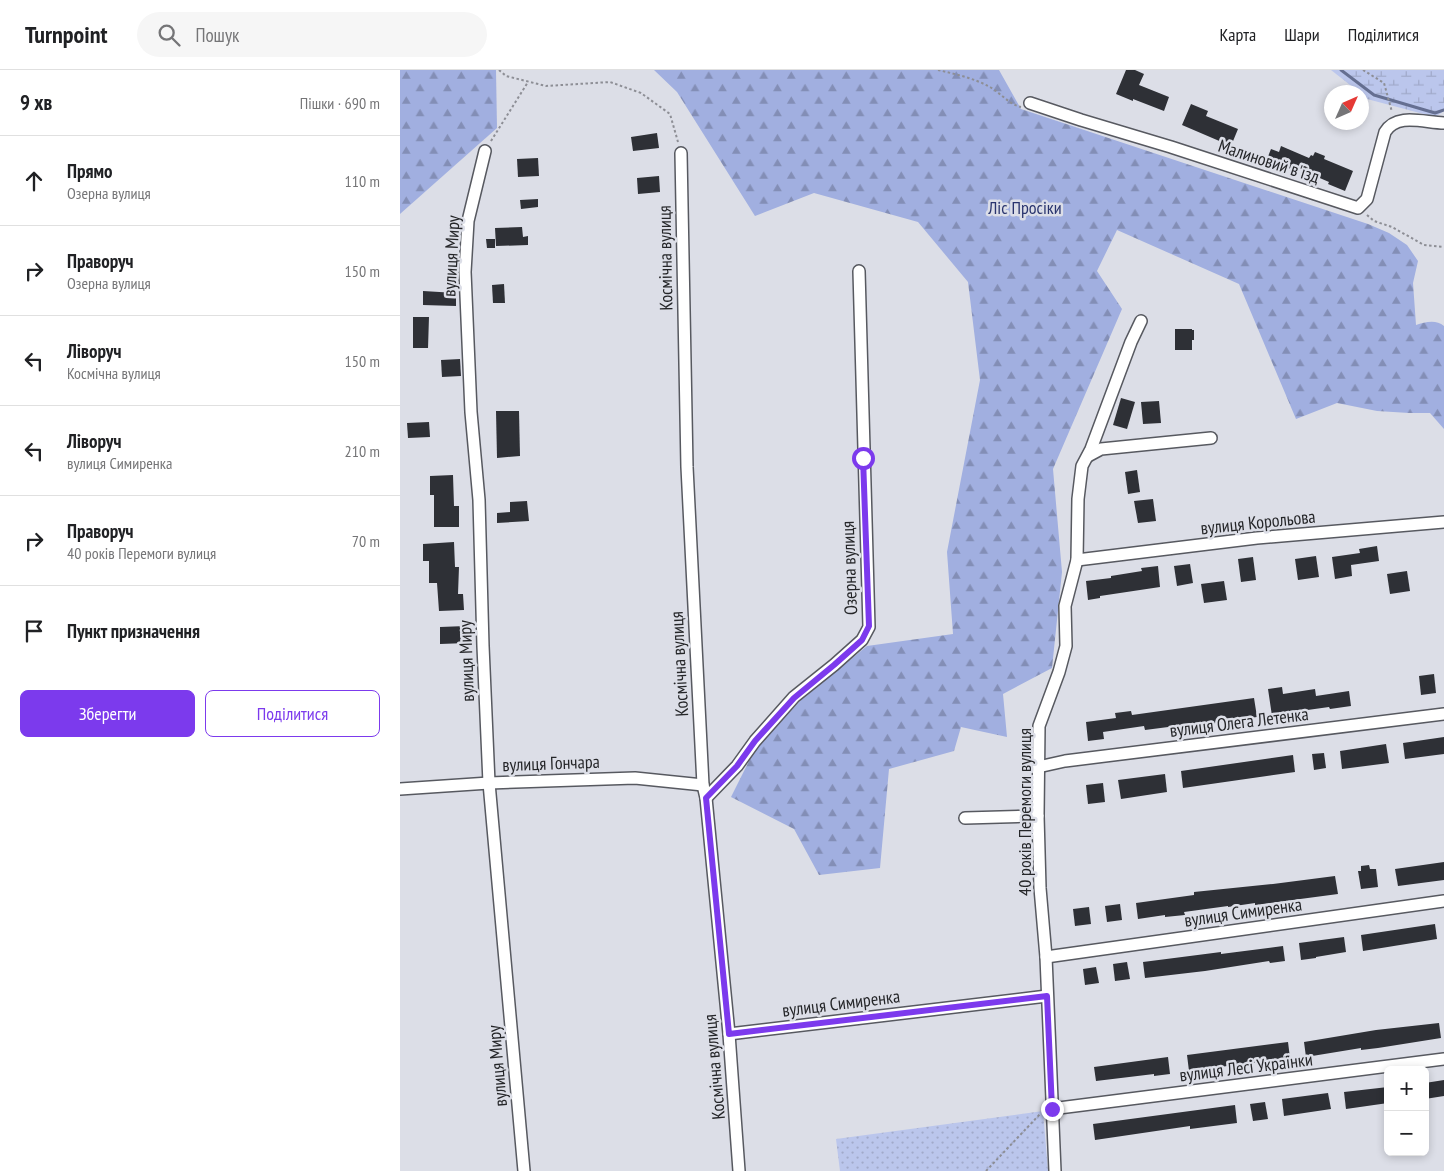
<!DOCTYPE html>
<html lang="uk">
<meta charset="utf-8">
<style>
:root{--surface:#fff;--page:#f6f6f6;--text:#202124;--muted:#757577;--line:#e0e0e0;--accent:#7c3aed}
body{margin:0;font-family:"PT Sans Narrow",sans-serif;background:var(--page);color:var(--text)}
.controls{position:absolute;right:15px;bottom:15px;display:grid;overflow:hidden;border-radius:8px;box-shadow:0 2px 8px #0003}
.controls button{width:45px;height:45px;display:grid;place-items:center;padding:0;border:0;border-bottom:1px solid var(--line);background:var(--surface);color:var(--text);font:25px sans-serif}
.compass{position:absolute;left:924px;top:15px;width:45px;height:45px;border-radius:50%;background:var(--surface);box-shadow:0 2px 8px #0003;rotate:45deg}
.stop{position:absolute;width:15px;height:15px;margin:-11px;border:4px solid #7c3aed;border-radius:50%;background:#fff}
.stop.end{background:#7c3aed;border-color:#fff;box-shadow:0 1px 5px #0008}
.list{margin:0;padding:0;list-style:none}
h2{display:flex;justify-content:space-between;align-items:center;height:65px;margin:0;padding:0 20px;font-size:21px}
h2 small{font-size:16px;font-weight:400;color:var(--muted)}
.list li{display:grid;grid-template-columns:32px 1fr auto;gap:15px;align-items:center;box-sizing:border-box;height:90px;padding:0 20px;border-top:1px solid var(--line)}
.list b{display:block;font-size:19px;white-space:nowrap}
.list p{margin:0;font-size:16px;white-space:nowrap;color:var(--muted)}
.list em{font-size:16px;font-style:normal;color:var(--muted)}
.actions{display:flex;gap:10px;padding:15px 20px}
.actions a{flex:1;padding:11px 0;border:1px solid var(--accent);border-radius:8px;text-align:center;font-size:18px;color:var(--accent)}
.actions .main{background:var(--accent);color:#fff}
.icon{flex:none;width:28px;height:28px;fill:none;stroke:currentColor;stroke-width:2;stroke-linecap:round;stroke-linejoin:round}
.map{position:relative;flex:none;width:1044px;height:1101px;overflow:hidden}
header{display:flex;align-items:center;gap:30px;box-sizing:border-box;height:70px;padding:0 25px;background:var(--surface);border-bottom:1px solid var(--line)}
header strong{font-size:24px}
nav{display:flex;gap:28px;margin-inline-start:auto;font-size:18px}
.search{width:350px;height:45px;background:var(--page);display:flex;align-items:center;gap:12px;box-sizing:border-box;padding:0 18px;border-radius:28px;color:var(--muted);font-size:19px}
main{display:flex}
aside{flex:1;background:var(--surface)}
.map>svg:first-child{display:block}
</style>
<header>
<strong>Turnpoint</strong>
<div class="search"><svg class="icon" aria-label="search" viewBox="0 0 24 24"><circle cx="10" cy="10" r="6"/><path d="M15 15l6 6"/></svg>Пошук</div>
<nav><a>Карта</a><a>Шари</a><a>Поділитися</a></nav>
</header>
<main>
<aside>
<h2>9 хв<small>Пішки · 690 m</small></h2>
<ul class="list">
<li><svg class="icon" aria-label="ahead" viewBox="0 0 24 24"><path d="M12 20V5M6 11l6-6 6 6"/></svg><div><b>Прямо</b><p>Озерна вулиця</p></div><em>110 m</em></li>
<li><svg class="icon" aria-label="right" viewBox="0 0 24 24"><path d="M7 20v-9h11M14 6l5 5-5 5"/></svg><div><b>Праворуч</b><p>Озерна вулиця</p></div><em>150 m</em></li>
<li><svg class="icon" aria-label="left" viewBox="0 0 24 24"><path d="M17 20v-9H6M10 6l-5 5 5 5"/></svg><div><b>Ліворуч</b><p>Космічна вулиця</p></div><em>150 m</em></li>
<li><svg class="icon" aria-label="left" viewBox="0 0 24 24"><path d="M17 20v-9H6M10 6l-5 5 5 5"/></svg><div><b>Ліворуч</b><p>вулиця Симиренка</p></div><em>210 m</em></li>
<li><svg class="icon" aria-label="right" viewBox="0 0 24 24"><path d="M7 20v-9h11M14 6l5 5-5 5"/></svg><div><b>Праворуч</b><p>40 років Перемоги вулиця</p></div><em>70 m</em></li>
<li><svg class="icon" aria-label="arrive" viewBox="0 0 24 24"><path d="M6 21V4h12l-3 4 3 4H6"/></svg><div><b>Пункт призначення</b></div></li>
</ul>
<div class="actions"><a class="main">Зберегти</a><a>Поділитися</a></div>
</aside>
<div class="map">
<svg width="1044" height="1101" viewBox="0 0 1044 1101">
<defs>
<pattern id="grass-dots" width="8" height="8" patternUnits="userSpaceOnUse" patternTransform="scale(1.25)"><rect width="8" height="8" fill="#bbc6ec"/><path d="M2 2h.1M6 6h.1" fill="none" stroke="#a1aaca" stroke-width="1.8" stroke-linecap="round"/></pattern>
<pattern id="forest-firs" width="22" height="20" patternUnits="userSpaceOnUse" patternTransform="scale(1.25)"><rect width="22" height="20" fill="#a1afe0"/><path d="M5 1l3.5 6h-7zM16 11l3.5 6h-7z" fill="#838eb6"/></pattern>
<pattern id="wetland-marsh" width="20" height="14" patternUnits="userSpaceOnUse" patternTransform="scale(1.25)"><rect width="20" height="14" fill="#bbc6ec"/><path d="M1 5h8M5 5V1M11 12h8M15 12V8" fill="none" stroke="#a1aaca"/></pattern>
</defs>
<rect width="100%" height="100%" fill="#dcdee7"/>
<path fill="url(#grass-dots)" d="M643 1041 648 1101H440L436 1069Z"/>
<g fill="url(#forest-firs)">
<path d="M0 0H96L97 58 0 144Z"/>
<path d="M254 0H599L621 39 968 154 989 163 1007 175 1018 191 1013 213 1016 255C1025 252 1036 249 1044 256V359L1030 343H1009L977 341 937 333 896 349 839 214 717 160 697 201 722 239 653 399 662 502 652 598 603 624 607 667 561 657 554 681 489 699 480 798 419 805 394 759 331 727 354 681 401 630 467 576 553 564 547 482 580 310 568 212 518 152 414 123 355 146 277 22Z"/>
</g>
<path fill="url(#wetland-marsh)" d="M931 0H1044V41L1035 47 967 29 962 25V22H959Z"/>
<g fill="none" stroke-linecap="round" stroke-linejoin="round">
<path stroke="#656f91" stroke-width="3" d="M941 0 974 25 1035 43 1044 40"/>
</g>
<g fill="#2e3036">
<path d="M726 0H735L744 4 739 15 769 27 764 41 733 29V31L716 24Z"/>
<path d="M791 34 808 41 806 46 838 59 831 76 782 55Z"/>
<path d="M257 63 259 78 233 81 231 67Z"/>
<path d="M881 76 909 88 911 85 913 86 915 82 925 86 924 89 953 101 945 121 928 114 929 112 892 96 891 99 867 89 871 79 879 82Z"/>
<path d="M138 88 139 106 118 107 117 89Z"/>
<path d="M259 106 260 122 238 124 237 108Z"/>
<path d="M138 129V137L121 139 120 130Z"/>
<path d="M122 157 123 167 128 166V175L96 176 95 158Z"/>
<path d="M86 169H95V178H87Z"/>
<path d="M104 214 105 233H93L92 215Z"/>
<path d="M23 221 56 223V236L23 235Z"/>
<path d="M13 247H29L28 278H13Z"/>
<path d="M775 259H792V260H794V270H792V280H775Z"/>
<path d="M60 289 61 306 42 307 41 290Z"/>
<path d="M721 328 735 332 727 359 713 355Z"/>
<path d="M759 331 761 353 743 354 741 332Z"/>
<path d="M96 341H119L120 386 97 388Z"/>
<path d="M29 352 30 367 8 368 7 353Z"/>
<path d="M737 400 740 422 728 424 725 402Z"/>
<path d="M53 405 54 436H59V457H34V425H30V406Z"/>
<path d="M753 429 756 451 738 453 734 431Z"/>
<path d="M127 431 129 451 97 453V443L110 442V432Z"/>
<path d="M54 472 55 497H59L58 524H63L64 540 39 541 37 513H29V491H23V474Z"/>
<path d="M977 476 979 491 951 495 952 506 935 509 932 487 960 483 959 479Z"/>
<path d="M916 486 919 507 898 510 895 489Z"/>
<path d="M853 487 856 510 841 512 838 489Z"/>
<path d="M790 494 793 513 777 516 774 496Z"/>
<path d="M758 496 760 517 700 526V528L688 530 686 511 711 508V506L742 501 741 498Z"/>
<path d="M1007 501 1010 521 990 524 987 504Z"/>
<path d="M824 511 827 530 804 533 801 514Z"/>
<path d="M66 556 67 573 40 574V557Z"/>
<path d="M1034 604 1036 623 1021 625 1019 606Z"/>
<path d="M882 617 883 624 915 619 916 626 949 621 951 636 930 639 929 637 886 643V644L872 646 868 619Z"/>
<path d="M854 628 857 647 776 659V656L745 660 744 656 703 662 704 669 688 671 686 652 716 648 715 643 731 641 732 645Z"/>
<path d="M1044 667V684L1005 689 1003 673Z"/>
<path d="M986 674 989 693 942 699 940 681Z"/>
<path d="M924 683 926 698 914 700 912 684Z"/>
<path d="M893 685 895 702 783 718 781 701Z"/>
<path d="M765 704 767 722 721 729 718 710Z"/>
<path d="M703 713 705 732 688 734 686 715Z"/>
<path d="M1044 792V810L998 816 995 799Z"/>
<path d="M969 795 970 799H976L978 817 961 819 958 801H961V796Z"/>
<path d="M935 806 938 824 855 835V833L828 837V836L784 842 785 845 765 847V845L738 849 736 833 794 825V822L873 814Z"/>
<path d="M720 834 722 850 707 852 705 836Z"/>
<path d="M689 837 691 854 675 856 673 839Z"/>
<path d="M1035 854 1037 869 963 881 961 865Z"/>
<path d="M944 867 946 882 916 887V888L901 890 899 873Z"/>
<path d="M883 876 885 891 870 893 869 891 805 901 745 908 743 892 821 882V884Z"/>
<path d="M727 892 730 909 715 911 713 894Z"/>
<path d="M696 897 699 913 685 915 683 899Z"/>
<path d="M1039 953 1041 968 978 978 961 980V978L906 987 904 972 976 960Z"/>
<path d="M888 972 890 988 789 1001 787 985Z"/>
<path d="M768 987 770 1004 754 1006V1004L696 1011 694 997Z"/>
<path d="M1044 1010V1026L1025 1029V1013Z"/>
<path d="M988 1017V1033L946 1039 944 1022Z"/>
<path d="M928 1023 931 1039 884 1046 882 1029Z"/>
<path d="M865 1032 868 1049 853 1051 850 1034Z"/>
<path d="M835 1035 837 1053 790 1059V1056L695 1070 693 1054Z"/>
</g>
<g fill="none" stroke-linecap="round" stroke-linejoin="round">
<g stroke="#575960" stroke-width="14">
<g id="minor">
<path d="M630 33 681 50 771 77 958 138 967 129 985 62C997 42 1025 53 1044 53"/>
<path d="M85 81 68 151 65 202 71 342 79 430 83 576 89 713 124 1101"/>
<path d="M281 83 287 397 303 715 306 728 329 964 339 1101"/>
<path d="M688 386 701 379 811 368"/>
<path d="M677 490 857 468 1044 452"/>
<path d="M638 697 665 691 1044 644"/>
<path d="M0 719 89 713 235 708 303 715"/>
<path d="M306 728 337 696 355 671 394 627 434 595 462 570 469 557 459 201"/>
<path d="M565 748 638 746"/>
<path d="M646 887 1044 831"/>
<path d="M329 964 647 926"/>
<path d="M651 1039 1044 989"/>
<path d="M655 1101 646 887 640 818 638 746 639 656 659 602 666 576 665 536 677 490 678 429 682 396 691 379 731 272 741 251"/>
</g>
</g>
<g stroke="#8d8e95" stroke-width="2" stroke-dasharray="2.5 2.5" stroke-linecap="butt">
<path d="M99 0 106 6 146 16 210 12 241 23 270 44 278 72"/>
<path d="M538 0C555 4 573 8 588 16 600 22 608 34 621 37"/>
<path d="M963 0 984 13 992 42"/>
<path d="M91 71 128 12"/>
<path d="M967 145 974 151 992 157 1024 175 1044 177"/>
<path d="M586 1101 641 1043"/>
</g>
<use href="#minor" stroke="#fff" stroke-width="11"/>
</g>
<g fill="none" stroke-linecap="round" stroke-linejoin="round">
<path stroke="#7c3aed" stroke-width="6" d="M463 388 469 556 462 570 434 595 394 628 355 671 337 696 306 728 329 964 647 926 652 1039"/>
</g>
<g text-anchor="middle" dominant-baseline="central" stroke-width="5" stroke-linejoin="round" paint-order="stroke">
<g font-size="18" fill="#252629" stroke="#dcdee7">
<text transform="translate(869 91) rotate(18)">Малиновий в'їзд</text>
<text transform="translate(51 186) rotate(-87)">вулиця Миру</text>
<text transform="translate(265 188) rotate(-91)">Космічна вулиця</text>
<text transform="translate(858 452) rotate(-6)">вулиця Корольова</text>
<text transform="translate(449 498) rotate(-92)">Озерна вулиця</text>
<text transform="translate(66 591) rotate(-92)">вулиця Миру</text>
<text transform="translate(279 594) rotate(-93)">Космічна вулиця</text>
<text transform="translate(839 652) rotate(-7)">вулиця Олега Летенка</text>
<text transform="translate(151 693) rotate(-2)">вулиця Гончара</text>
<text transform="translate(624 742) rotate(-90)">40 років Перемоги вулиця</text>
<text transform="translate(843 842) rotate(-8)">вулиця Симиренка</text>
<text transform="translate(441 933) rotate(-7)">вулиця Симиренка</text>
<text transform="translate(97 996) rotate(-95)">вулиця Миру</text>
<text transform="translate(314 997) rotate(-95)">Космічна вулиця</text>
<text transform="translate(846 997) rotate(-7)">вулиця Лесі Українки</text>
</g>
<g font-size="18" fill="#29346e" stroke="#dcdee7">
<text x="625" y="137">Ліс Просіки</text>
</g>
</g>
</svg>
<div class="controls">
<button>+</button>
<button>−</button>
</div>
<svg class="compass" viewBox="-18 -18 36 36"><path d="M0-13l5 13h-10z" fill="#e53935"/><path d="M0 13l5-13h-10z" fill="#757577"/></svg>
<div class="stop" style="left:463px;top:388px"></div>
<div class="stop end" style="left:652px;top:1039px"></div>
</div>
</main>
